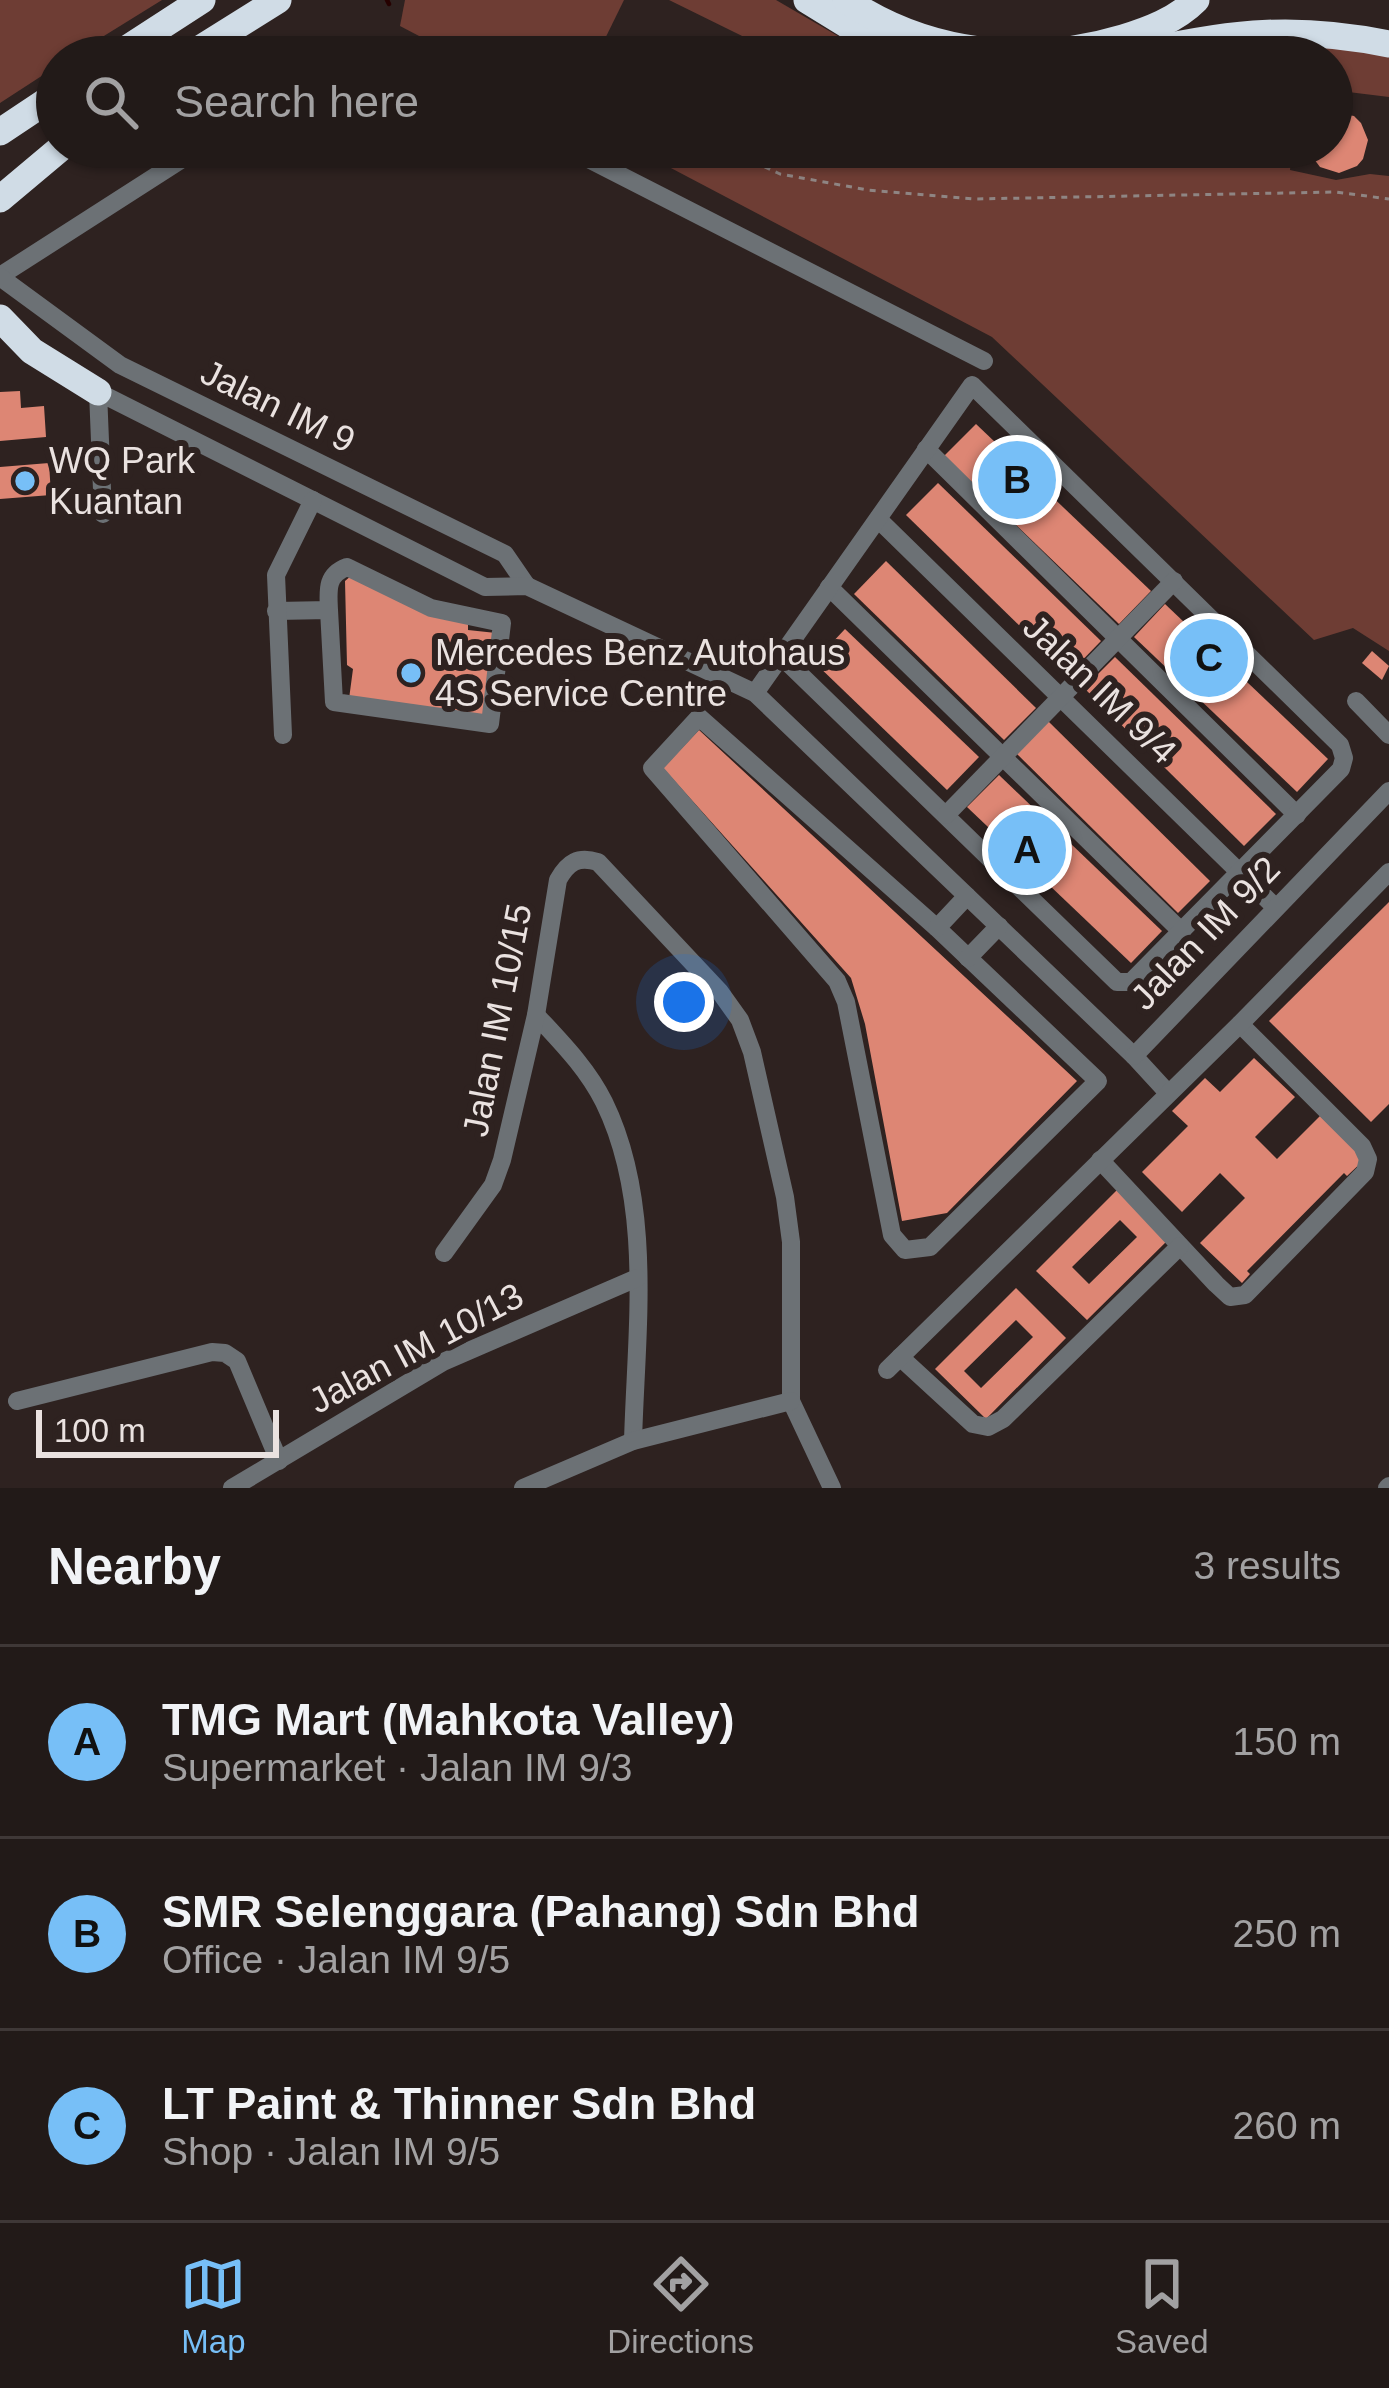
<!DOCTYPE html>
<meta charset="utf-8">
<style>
:root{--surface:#221a18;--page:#2e2725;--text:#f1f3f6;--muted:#a2a1a2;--line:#3f3837;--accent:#77bff7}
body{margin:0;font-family:Arial,sans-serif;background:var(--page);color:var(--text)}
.scale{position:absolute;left:36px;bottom:30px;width:243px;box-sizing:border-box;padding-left:12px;border:6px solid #eae2e0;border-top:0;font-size:33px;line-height:42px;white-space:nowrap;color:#eae2e0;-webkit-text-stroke:9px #2e2220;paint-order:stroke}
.you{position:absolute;left:684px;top:1002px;width:42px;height:42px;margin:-30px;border:9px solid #fff;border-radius:50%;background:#1a73e8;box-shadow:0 0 0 18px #1a73e833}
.badge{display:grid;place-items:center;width:78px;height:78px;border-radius:50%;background:var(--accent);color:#111;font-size:39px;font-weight:700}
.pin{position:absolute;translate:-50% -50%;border:6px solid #fff;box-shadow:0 3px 12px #0006}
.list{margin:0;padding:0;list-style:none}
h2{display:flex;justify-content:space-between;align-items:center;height:156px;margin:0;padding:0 48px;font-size:51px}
h2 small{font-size:39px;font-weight:400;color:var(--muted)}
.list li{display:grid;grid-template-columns:78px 1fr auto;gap:36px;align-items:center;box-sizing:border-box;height:192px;padding:0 48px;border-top:3px solid var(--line)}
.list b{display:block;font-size:45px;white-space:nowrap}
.list p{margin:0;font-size:39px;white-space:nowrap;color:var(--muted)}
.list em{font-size:39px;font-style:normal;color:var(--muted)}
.icon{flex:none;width:66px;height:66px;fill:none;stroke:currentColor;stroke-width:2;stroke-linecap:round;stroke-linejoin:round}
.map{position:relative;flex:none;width:1389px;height:1488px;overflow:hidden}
.search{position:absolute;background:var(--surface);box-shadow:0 3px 9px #0004;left:36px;right:36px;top:36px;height:132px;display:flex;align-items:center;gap:30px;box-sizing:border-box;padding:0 42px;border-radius:66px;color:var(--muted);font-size:45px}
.sheet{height:732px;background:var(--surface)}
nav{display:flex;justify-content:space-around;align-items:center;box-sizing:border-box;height:168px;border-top:3px solid var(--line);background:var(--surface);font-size:33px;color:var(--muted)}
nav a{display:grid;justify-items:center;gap:6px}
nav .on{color:var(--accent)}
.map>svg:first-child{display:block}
</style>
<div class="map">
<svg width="1389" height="1488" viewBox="0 0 1389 1488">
<rect width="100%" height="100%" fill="#2e2220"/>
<g fill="#6e3d34">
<path d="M0 0H162L70 57H57V66L0 103Z"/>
<path d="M405 0H624L596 57H459L400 26Z"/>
<path d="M669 0H776L874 57H785Z"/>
<path d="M1328 45 1389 55V97L1332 90V57H1182L1228 47Z"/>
<path d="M631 147C661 147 733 141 759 147 786 154 792 169 824 161L830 147H1292L1290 170 1336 180 1370 174 1389 176V651L1353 628 1314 640 992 337Z"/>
</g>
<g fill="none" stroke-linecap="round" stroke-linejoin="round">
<path stroke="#260100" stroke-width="4.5" d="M387 0 389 4"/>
</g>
<g fill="#dd8674" fill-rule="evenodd">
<path d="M1332 112 1354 116 1361 123 1368 140 1363 159 1357 166 1339 173 1320 167 1308 151 1307 147H1332Z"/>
<path d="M20 391 21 408 44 406 46 437 0 441V392Z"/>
<path d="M976 424 1151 591 1119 624 944 456Z"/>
<path d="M49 463 51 495 0 499V467Z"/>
<path d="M938 483 1101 641 1069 674 906 515Z"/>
<path d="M886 561 1036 708 1004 740 854 594Z"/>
<path d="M352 575 468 620V630L496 633 485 715 349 699 353 669 347 665 345 581Z"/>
<path d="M1165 604 1328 759 1297 792 1134 637Z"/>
<path d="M845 629 979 757 947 790 814 662Z"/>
<path d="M1372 651 1389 666 1382 680 1362 663Z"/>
<path d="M1115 657 1276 814 1244 846 1084 688Z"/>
<path d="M1048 721 1210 881 1178 913 1016 753Z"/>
<path d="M699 730 1077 1081 947 1213 902 1221 865 1024 851 978 663 768Z"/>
<path d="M999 775 1162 931 1131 963 967 807Z"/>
<path d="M1389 902V1104L1371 1122 1269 1021Z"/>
<path d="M1254 1058 1295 1097 1255 1137 1277 1159 1320 1116 1365 1159 1347 1176 1344 1173 1247 1271 1250 1274 1242 1283 1200 1243 1245 1198 1220 1173 1182 1212 1142 1172 1188 1126 1172 1111 1205 1078 1220 1092Z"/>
<path d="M1117 1190 1168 1240 1087 1320 1036 1271ZM1120 1220 1137 1237 1089 1284 1072 1267Z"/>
<path d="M1016 1288 1066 1338 986 1419 935 1369ZM1016 1320 1033 1337 981 1388 964 1371Z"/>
</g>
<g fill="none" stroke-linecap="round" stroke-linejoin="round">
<path stroke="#8f8583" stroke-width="3" stroke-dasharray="6 6" stroke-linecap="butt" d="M721 147 780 174 868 190 975 199 1336 192 1389 199"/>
<g stroke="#6c7175" stroke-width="18">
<path d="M348 57H387"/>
<path d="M565 147 984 361"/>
<path d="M774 147 796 158"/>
<path d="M0 276 201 147"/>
<path d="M0 277 120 365 505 554 527 586"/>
<path d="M926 449 1297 815"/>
<path d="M103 514 98 392 485 587 527 586 755 693 1134 1056 1168 1093"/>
<path d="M878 519 1275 907"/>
<path d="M829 587 1182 932"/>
<path d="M276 611 329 610C328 590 326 575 347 567L431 608 502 623 490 724 334 702 329 610"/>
<path d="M755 693 972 385 1340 745 1344 758 1341 769 1131 982H1117L782 657"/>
<path d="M1356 701 1389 735"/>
<path d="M699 717 937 928 1098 1081 930 1247 905 1250 892 1235 846 1002 837 981 652 768Z"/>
<path d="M283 735 276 575 313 500"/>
<path d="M946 815 1174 581"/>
<path d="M937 928 967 896"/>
<path d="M968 958 999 926"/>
<path d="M536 1015C561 1042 587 1068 604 1102 654 1204 636 1332 633 1441"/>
<path d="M1134 1056 1389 791"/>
<path d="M1100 1160 1216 1284 1230 1297 1245 1295 1365 1172 1368 1159 1362 1146 1240 1024"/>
<path d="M444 1253 493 1185 502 1160 536 1015 558 880C568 862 578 856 598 862L720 992 740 1020 752 1052 785 1197 791 1242V1401L832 1488"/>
<path d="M900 1357 973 1424 988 1427 1003 1419 1180 1246"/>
<path d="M887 1370 1240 1024 1389 872"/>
<path d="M17 1401 212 1352 225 1353 237 1361 279 1461"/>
<path d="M232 1488 443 1362 637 1278"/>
<path d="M523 1488 633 1441 791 1401"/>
<path d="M1387 1488 1389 1486"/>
</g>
<g stroke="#d0dce6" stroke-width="27">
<path d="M807 0 846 24 893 45"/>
<path d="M846 0C927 55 1030 66 1123 38 1149 30 1176 20 1196 0"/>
<path d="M114 57 202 0"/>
<path d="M187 57 278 0"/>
<path d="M1120 57C1219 34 1288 23 1389 44"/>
<path d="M0 132 57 94"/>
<path d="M0 199 62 147"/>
<path d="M0 318 32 351 98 392"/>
</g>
</g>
<g fill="#77bff7" stroke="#2e2220" stroke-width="4.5">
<circle cx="25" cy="481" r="12"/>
<circle cx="411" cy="673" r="12"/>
</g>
<g text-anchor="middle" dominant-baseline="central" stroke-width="12" stroke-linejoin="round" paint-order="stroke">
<g font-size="36" fill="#eae2e0" stroke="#2e2220">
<text transform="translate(278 406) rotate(26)">Jalan IM 9</text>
<text transform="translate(1100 689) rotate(44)">Jalan IM 9/4</text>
<text transform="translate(1205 933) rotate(-46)">Jalan IM 9/2</text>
<text transform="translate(497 1020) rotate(-79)">Jalan IM 10/15</text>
<text transform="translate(416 1348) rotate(-28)">Jalan IM 10/13</text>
</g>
<g font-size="36" fill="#eae2e0" stroke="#2e2220" text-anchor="start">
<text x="49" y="460">WQ Park<tspan x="49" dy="41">Kuantan</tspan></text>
<text x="435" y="652">Mercedes Benz Autohaus<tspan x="435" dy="41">4S Service Centre</tspan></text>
</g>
</g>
</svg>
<div class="scale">100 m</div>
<div class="you"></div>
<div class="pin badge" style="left:1027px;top:850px">A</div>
<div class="pin badge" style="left:1017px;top:480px">B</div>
<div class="pin badge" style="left:1209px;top:658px">C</div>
<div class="search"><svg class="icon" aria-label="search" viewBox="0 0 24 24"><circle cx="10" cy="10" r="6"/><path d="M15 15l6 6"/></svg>Search here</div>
</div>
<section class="sheet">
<h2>Nearby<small>3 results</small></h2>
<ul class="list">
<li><span class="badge">A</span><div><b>TMG Mart (Mahkota Valley)</b><p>Supermarket · Jalan IM 9/3</p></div><em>150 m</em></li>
<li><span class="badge">B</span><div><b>SMR Selenggara (Pahang) Sdn Bhd</b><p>Office · Jalan IM 9/5</p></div><em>250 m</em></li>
<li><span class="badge">C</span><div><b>LT Paint &amp; Thinner Sdn Bhd</b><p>Shop · Jalan IM 9/5</p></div><em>260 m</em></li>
</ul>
</section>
<nav>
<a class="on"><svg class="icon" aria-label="map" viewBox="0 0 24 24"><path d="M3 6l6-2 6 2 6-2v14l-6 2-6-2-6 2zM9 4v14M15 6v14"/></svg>Map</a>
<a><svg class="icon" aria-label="directions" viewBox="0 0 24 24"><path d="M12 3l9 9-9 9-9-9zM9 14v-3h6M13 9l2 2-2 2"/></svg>Directions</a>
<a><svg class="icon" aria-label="saved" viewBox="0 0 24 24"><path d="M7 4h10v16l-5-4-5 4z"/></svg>Saved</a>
</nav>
